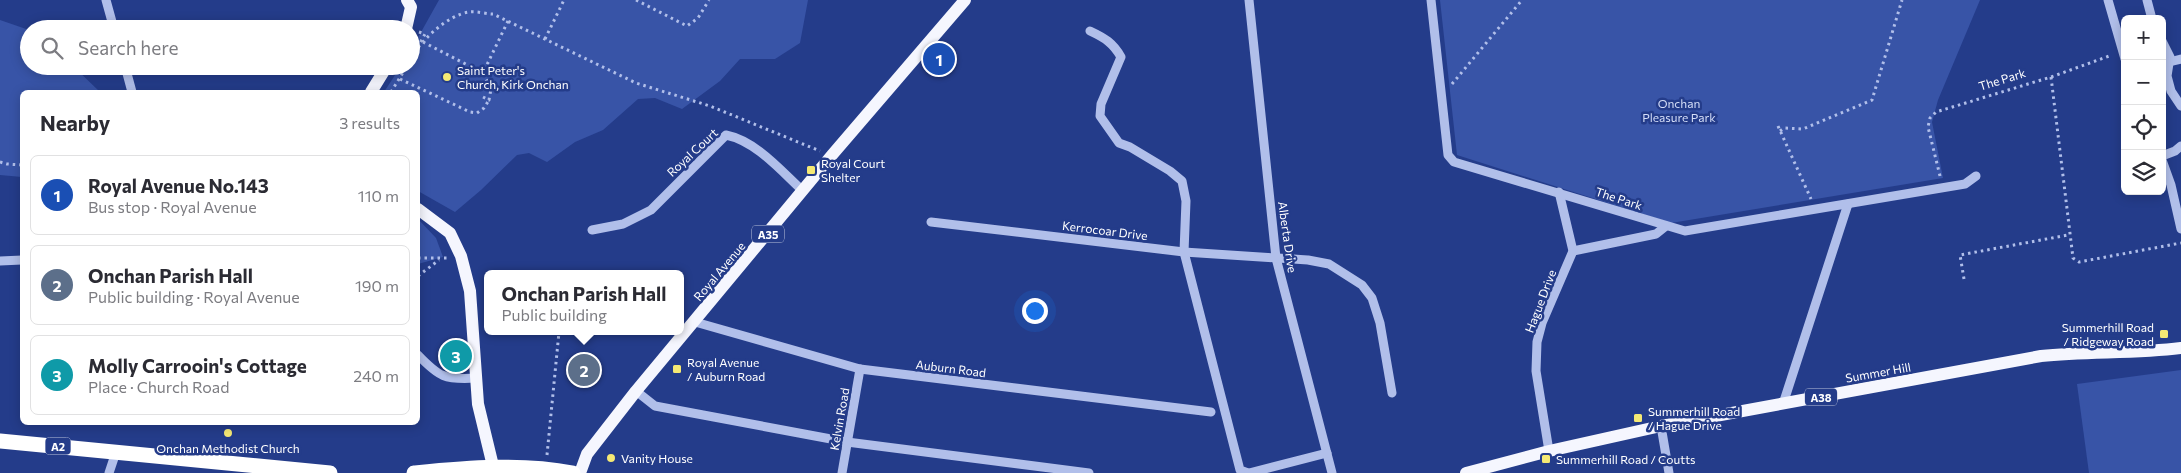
<!DOCTYPE html>
<meta charset="utf-8">
<style>
:root{--surface:#fff;--page:#f7f7f7;--text:#2b2b33;--muted:#7c7c81;--line:#e1e1e2;--accent:#868050}
body{margin:0;font-family:Commissioner,sans-serif;background:var(--page);color:var(--text)}
.controls{position:absolute;right:15px;top:15px;display:grid;overflow:hidden;border-radius:8px;box-shadow:0 2px 12px #0003}
.controls button{width:45px;height:45px;display:grid;place-items:center;padding:0;border:0;border-bottom:1px solid var(--line);background:var(--surface);color:var(--text);font:25px sans-serif}
.you{position:absolute;left:1034px;top:310px;width:18px;height:18px;margin:-12px;border:4px solid #fff;border-radius:50%;background:#1a73e8;box-shadow:0 0 0 8px #1a73e833}
.badge{display:grid;place-items:center;width:32px;height:32px;border-radius:50%;background:var(--accent);color:#fff;font-size:16px;font-weight:700}
.pin{position:absolute;translate:-50% -50%;border:2px solid #fff;box-shadow:0 1px 5px #0006}
.popup{position:absolute;left:484px;top:270px;width:200px;height:65px;box-sizing:border-box;display:grid;place-content:center;border-radius:8px;background:var(--surface);filter:drop-shadow(0 1px 4px #0005);font-size:16px;white-space:nowrap;color:var(--muted)}
.popup b{font-size:19px;color:var(--text)}
.popup::after{content:'';position:absolute;left:50%;top:100%;margin-left:-10px;border:10px solid transparent;border-top-color:var(--surface)}
.list{margin:0;padding:0;list-style:none}
h2{display:flex;justify-content:space-between;align-items:center;height:65px;margin:0;padding:0 20px;font-size:21px}
h2 small{font-size:16px;font-weight:400;color:var(--muted)}
.list li{display:grid;grid-template-columns:32px 1fr auto;gap:15px;align-items:center;box-sizing:border-box;height:80px;margin:0 10px 10px;padding:0 10px;border:1px solid var(--line);border-radius:8px}
.list b{display:block;font-size:19px;white-space:nowrap}
.list p{margin:0;font-size:16px;white-space:nowrap;color:var(--muted)}
.list em{font-size:16px;font-style:normal;color:var(--muted)}
.icon{flex:none;width:28px;height:28px;fill:none;stroke:currentColor;stroke-width:2;stroke-linecap:round;stroke-linejoin:round}
.map{position:relative;flex:none;width:2181px;height:473px;overflow:hidden}
.search{position:absolute;background:var(--surface);box-shadow:0 2px 12px #0003;left:20px;top:20px;width:400px;height:55px;display:flex;align-items:center;gap:12px;box-sizing:border-box;padding:0 18px;border-radius:28px;color:var(--muted);font-size:19px}
.panel{position:absolute;background:var(--surface);box-shadow:0 2px 12px #0003;left:20px;top:90px;width:400px;height:335px;border-radius:8px}
.map>svg:first-child{display:block}
</style>
<div class="map">
<svg width="2181" height="473" viewBox="0 0 2181 473">
<rect width="100%" height="100%" fill="#243c8a"/>
<g fill="#3854a7">
<path d="M439 0H808L800 43 775 59H740L720 81 682 109 655 98 638 99 603 130 575 142 547 162 529 153 517 155 481 190 455 212 418 191V92H384L401 66H411V50Z"/>
<path d="M1440 0H1980L1938 100 1932 122 1943 178 1671 223 1457 155Z"/>
<path d="M0 20 29 30V66H73L100 92H22V177L0 175Z"/>
<path d="M418 219 436 238 443 257 418 264Z"/>
<path d="M2181 370V473H2089L2077 384Z"/>
</g>
<g fill="none" stroke-linecap="round" stroke-linejoin="round">
<g stroke="#b1bfea" stroke-width="3" stroke-dasharray="2.5 4" stroke-linecap="butt">
<path d="M636 0 687 26 698 18 709 0"/>
<path d="M419 32 425 34 420 43 421 44"/>
<path d="M545 39 564 0"/>
<path d="M423 42 483 73"/>
<path d="M411 58C421 40 448 15 469 12 477 11 486 14 493 14L636 83 710 106 820 151"/>
<path d="M2051 77 2073 258 2079 262 2181 243"/>
<path d="M400 79 470 112 477 113 484 108 489 100"/>
<path d="M1452 84 1522 0"/>
<path d="M391 92 407 66"/>
<path d="M483 97 489 100 491 89 483 73 508 21"/>
<path d="M1778 126 1811 199"/>
<path d="M1780 131 1784 128 1803 129 1872 100 1902 0"/>
<path d="M0 162 7 164 22 165"/>
<path d="M1940 176 1928 127 1930 118 1936 112 2051 77 2112 55"/>
<path d="M418 258H448"/>
<path d="M418 276 439 260"/>
<path d="M1964 279 1960 255 2068 235"/>
<path d="M547 455 559 332"/>
</g>
<g stroke="#b1bfea" stroke-width="9">
<path d="M106 0 114 29"/>
<path d="M1249 0 1276 258 1332 473"/>
<path d="M1431 0 1448 155 1454 162 1685 231 1965 184 1976 176"/>
<path d="M2108 0 2125 59"/>
<path d="M2147 0 2152 19"/>
<path d="M1090 31C1105 38 1113 43 1121 57L1101 104 1100 116 1119 143 1130 147 1170 171 1182 181 1186 201 1184 252 1240 470 1248 473"/>
<path d="M2162 41 2170 57 2167 76 2171 91 2181 106"/>
<path d="M2169 62 2181 59"/>
<path d="M125 66 132 92"/>
<path d="M2162 156 2175 151 2181 146"/>
<path d="M2162 160 2171 185 2181 229"/>
<path d="M931 222 1184 252 1308 260 1329 264 1362 285 1372 298 1380 323 1392 393"/>
<path d="M592 230 623 224 651 210 726 135C756 141 781 171 803 191"/>
<path d="M1573 251 1656 234 1666 226"/>
<path d="M0 261 22 260"/>
<path d="M695 322 860 369 1211 412"/>
<path d="M418 355C439 377 445 380 476 378"/>
<path d="M636 391 655 406 847 442 1089 473"/>
<path d="M1783 404 1848 204"/>
<path d="M1661 426 1669 473"/>
<path d="M1549 451 1536 371 1537 342 1542 323 1573 251 1559 192"/>
<path d="M109 473 116 452"/>
<path d="M842 473 860 369"/>
<path d="M1249 473 1327 453"/>
</g>
<g stroke="#f5f6fe" stroke-width="12">
<path d="M406 29 411 7 407 0"/>
<path d="M371 92 387 66"/>
<path d="M418 209 450 233 461 256 470 291 478 404 493 466"/>
<path d="M580 473 587 454 636 391 832 155 965 0"/>
<path d="M1466 473 1549 451 1661 426 2041 356C2088 351 2135 354 2181 348"/>
</g>
<g stroke="#fff" stroke-width="15">
<path d="M0 441 330 473"/>
<path d="M414 473C467 468 519 463 573 473"/>
</g>
</g>
<g fill="#f5e974" stroke="#243c8a" stroke-width="2">
<circle cx="447" cy="77" r="5"/>
<rect x="806" y="165" width="10" height="10" rx="2.5"/>
<rect x="2159" y="329" width="10" height="10" rx="2.5"/>
<rect x="672" y="364" width="10" height="10" rx="2.5"/>
<rect x="1633" y="413" width="10" height="10" rx="2.5"/>
<circle cx="228" cy="433" r="5"/>
<circle cx="611" cy="458" r="5"/>
<rect x="1541" y="454" width="10" height="10" rx="2.5"/>
</g>
<g text-anchor="middle" dominant-baseline="central" stroke-width="5" stroke-linejoin="round" paint-order="stroke">
<g fill="#243c8a" stroke="#bdc4dc" stroke-width="1">
<rect x="752" y="225.5" width="32" height="17" rx="4"/>
<rect x="1805" y="388.5" width="32" height="17" rx="4"/>
<rect x="45.5" y="437.5" width="25" height="17" rx="4"/>
</g>
<g font-size="11" font-weight="bold" fill="#fff">
<text x="768" y="234">A35</text>
<text x="1821" y="397">A38</text>
<text x="58" y="446">A2</text>
</g>
<g font-size="12" fill="#fff" stroke="#243c8a" text-anchor="start">
<text x="457" y="70">Saint Peter's<tspan x="457" dy="14">Church, Kirk Onchan</tspan></text>
<text x="821" y="163">Royal Court<tspan x="821" dy="14">Shelter</tspan></text>
<text x="2154" y="327" text-anchor="end">Summerhill Road<tspan x="2154" dy="14">/ Ridgeway Road</tspan></text>
<text x="687" y="362">Royal Avenue<tspan x="687" dy="14">/ Auburn Road</tspan></text>
<text x="1648" y="411">Summerhill Road<tspan x="1648" dy="14">/ Hague Drive</tspan></text>
<text x="228" y="448" text-anchor="middle">Onchan Methodist Church</text>
<text x="621" y="458">Vanity House</text>
<text x="1556" y="459">Summerhill Road / Coutts</text>
</g>
<g font-size="12" fill="#fff" stroke="#243c8a">
<text transform="translate(2002 79) rotate(-17)">The Park</text>
<text transform="translate(692 152) rotate(-43)">Royal Court</text>
<text transform="translate(1619 198) rotate(18)">The Park</text>
<text transform="translate(1105 230) rotate(7)">Kerrocoar Drive</text>
<text transform="translate(1288 237) rotate(82)">Alberta Drive</text>
<text transform="translate(719 271) rotate(-50)">Royal Avenue</text>
<text transform="translate(1540 301) rotate(-69)">Hague Drive</text>
<text transform="translate(951 368) rotate(7)">Auburn Road</text>
<text transform="translate(1878 372) rotate(-10)">Summer Hill</text>
<text transform="translate(839 419) rotate(-80)">Kelvin Road</text>
</g>
<g font-size="12" fill="#d5def8" stroke="#243c8a">
<text x="1679" y="103">Onchan<tspan x="1679" dy="14">Pleasure Park</tspan></text>
</g>
</g>
</svg>
<div class="controls">
<button>+</button>
<button>−</button>
<button><svg class="icon" aria-label="locate" viewBox="0 0 24 24"><circle cx="12" cy="12" r="6"/><path d="M12 2v4M12 18v4M2 12h4M18 12h4"/></svg></button>
<button><svg class="icon" aria-label="layers" viewBox="0 0 24 24"><path d="M12 4l9 5-9 5-9-5zM3 14l9 5 9-5"/></svg></button>
</div>
<div class="you"></div>
<div class="pin badge" style="left:939px;top:59px;background:#1a4fb4">1</div>
<div class="pin badge" style="left:584px;top:370px;background:#5c6f8a">2</div>
<div class="popup"><b>Onchan Parish Hall</b>Public building</div>
<div class="pin badge" style="left:456px;top:356px;background:#0f9aa8">3</div>
<div class="search"><svg class="icon" aria-label="search" viewBox="0 0 24 24"><circle cx="10" cy="10" r="6"/><path d="M15 15l6 6"/></svg>Search here</div>
<section class="panel">
<h2>Nearby<small>3 results</small></h2>
<ul class="list">
<li><span class="badge" style="background:#1a4fb4">1</span><div><b>Royal Avenue No.143</b><p>Bus stop · Royal Avenue</p></div><em>110 m</em></li>
<li><span class="badge" style="background:#5c6f8a">2</span><div><b>Onchan Parish Hall</b><p>Public building · Royal Avenue</p></div><em>190 m</em></li>
<li><span class="badge" style="background:#0f9aa8">3</span><div><b>Molly Carrooin's Cottage</b><p>Place · Church Road</p></div><em>240 m</em></li>
</ul>
</section>
</div>
